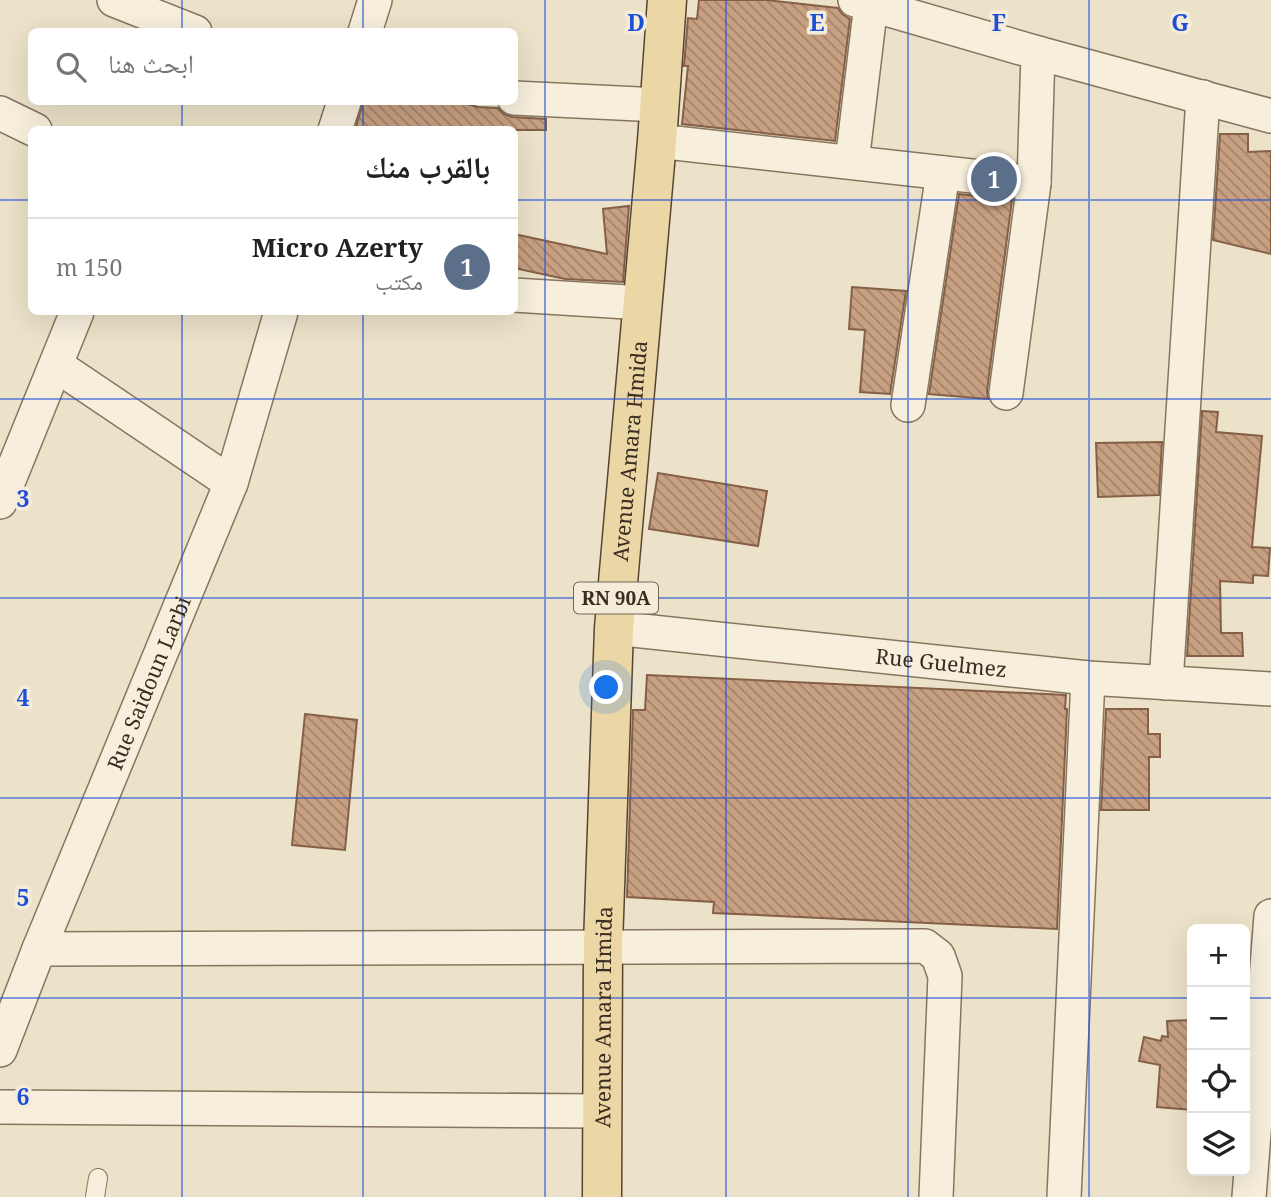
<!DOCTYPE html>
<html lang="ar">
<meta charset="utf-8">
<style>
:root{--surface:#fff;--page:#f2f2f2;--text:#222;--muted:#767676;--line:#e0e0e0;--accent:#7c3aed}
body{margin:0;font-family:"Noto Serif","Noto Naskh Arabic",serif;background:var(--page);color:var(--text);direction:rtl}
.controls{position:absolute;right:21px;bottom:21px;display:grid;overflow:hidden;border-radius:10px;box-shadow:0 7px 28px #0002}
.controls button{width:63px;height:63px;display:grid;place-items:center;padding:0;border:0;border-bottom:2px solid var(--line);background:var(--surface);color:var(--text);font:35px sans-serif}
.you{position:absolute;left:607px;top:688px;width:24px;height:24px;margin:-18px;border:5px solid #fff;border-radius:50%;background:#1a73e8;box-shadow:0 0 0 10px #1a73e833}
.badge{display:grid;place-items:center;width:46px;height:46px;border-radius:50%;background:var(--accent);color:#fff;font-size:23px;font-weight:700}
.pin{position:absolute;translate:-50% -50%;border:4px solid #fff;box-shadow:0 2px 7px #0006}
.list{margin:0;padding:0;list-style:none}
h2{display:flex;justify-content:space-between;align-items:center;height:91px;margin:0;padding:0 28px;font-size:30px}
h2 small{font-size:23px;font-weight:400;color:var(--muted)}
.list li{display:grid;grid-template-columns:46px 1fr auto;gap:21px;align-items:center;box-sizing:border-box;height:98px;padding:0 28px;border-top:2px solid var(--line)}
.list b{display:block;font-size:26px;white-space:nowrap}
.list p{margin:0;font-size:23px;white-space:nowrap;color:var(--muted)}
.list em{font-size:23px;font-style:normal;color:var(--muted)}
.icon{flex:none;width:38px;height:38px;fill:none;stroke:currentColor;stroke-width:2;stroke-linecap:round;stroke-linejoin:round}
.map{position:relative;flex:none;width:1271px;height:1197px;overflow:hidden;direction:ltr}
.search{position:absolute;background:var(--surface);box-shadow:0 7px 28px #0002;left:28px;top:28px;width:490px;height:77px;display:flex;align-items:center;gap:18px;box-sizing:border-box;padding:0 24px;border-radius:10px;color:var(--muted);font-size:26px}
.panel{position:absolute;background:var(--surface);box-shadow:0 7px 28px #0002;left:28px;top:126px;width:490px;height:189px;border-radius:10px;direction:rtl}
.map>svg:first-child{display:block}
</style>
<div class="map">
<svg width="1271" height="1197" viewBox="0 0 1271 1197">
<defs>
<pattern id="building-back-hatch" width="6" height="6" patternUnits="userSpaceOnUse" patternTransform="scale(1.75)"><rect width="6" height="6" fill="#c7a082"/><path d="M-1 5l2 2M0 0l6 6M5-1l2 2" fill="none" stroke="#a3836a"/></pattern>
</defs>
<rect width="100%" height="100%" fill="#ece2c9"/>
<g fill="url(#building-back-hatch)" stroke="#856047" stroke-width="2">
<path d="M699 0H766L838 8 842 14 850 19 835 141 682 124 688 66H684L688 18 697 19Z"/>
<path d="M363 102 464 103 478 107 498 108 504 114 512 117 546 119V130H355Z"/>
<path d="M1220 134H1248V152L1271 151V254L1213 240Z"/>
<path d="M959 194 1012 200 987 390 988 399 929 394Z"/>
<path d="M629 206 623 282 565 279 514 268V234L607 254 603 209Z"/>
<path d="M852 287 906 291 890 394 860 392 865 330 849 329Z"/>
<path d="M1202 411 1218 412 1216 432 1262 436 1252 547 1270 548 1268 576 1253 575V583L1220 581 1221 633H1242L1243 656H1187Z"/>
<path d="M1162 442 1159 495 1098 497 1096 443Z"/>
<path d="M658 473 767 491 758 546 649 529Z"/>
<path d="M647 675 1066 695 1065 709H1067L1057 929 713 913 714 902 627 897 633 710H645Z"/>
<path d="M1106 709H1148V734H1160V757H1149V810H1101Z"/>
<path d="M305 714 357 720 345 850 292 845Z"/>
<path d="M1192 1020V1110L1157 1107 1160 1065 1139 1061 1144 1037 1161 1041 1162 1036 1168 1037 1167 1021Z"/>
</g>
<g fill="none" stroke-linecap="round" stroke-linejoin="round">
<g stroke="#87755f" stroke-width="20">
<path id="service" d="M95 1197 98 1178"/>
</g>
<g stroke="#87755f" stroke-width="36">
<g id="minor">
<path d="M114 0 195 32"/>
<path d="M855 0 1038 53 1271 116"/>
<path d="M365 32 375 0"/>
<path d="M514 98 660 105"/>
<path d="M0 113 35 130"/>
<path d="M335 130 344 102"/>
<path d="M657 141 1034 183"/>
<path d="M852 162 871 4"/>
<path d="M514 295 643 303"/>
<path d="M56 365 231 483"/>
<path d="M1006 393 1034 183 1038 53"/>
<path d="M908 405 943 173"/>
<path d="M0 502 77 312"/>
<path id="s1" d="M614 628 1088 678 1271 689"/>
<path d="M1166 683 1203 97"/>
<path d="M39 949 925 946 938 956 945 976 936 1197"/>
<path id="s2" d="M0 1050 39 949 231 483 281 312"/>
<path d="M0 1107 602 1111"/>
<path d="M1064 1197 1088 678"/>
<path d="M1249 1197 1271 916"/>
</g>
</g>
<g stroke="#564433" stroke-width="41">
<g id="primary">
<path id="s3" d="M602 1197 603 945 614 628 657 141 667 0"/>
</g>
</g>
<use href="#service" stroke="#f7efdc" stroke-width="18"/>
<use href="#minor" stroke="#f7efdc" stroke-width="33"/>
<use href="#primary" stroke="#ebd6a5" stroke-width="38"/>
</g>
<path fill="none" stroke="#1d4ed8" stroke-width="2" stroke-opacity="0.55" d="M182 0V32M363 0V32M545 0V1197M726 0V1197M908 0V1197M1089 0V1197M182 102V130M363 102V130M0 200H32M514 200H1271M182 312V1197M363 312V1197M0 399H1271M0 598H1271M0 798H1271M0 998H1192M1245 998H1271"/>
<g text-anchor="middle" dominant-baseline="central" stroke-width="7" stroke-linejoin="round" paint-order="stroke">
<rect fill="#f4ecd9" stroke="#716658" stroke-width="2" x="574" y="582.5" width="84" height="31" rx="5"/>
<g font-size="19" font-weight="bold" fill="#392d21">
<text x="616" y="598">RN 90A</text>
</g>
<g font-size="21" fill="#392d21" stroke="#f4ecd9">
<text stroke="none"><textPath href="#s3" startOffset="747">Avenue Amara Hmida</textPath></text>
<text stroke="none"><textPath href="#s1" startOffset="329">Rue Guelmez</textPath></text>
<text stroke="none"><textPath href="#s2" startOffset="396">Rue Saidoun Larbi</textPath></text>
<text stroke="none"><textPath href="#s3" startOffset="180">Avenue Amara Hmida</textPath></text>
</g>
</g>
<g font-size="23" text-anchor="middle" font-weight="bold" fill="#1d4ed8" stroke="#f4ecd9" stroke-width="7" stroke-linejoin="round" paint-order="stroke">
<text x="636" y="31">D</text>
<text x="817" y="31">E</text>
<text x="999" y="31">F</text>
<text x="1180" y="31">G</text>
<text x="23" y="507">3</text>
<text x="23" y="706">4</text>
<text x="23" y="906">5</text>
<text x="23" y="1105">6</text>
</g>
</svg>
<div class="controls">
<button>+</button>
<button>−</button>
<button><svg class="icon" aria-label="locate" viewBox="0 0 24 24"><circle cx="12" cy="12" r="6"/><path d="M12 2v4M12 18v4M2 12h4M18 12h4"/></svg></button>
<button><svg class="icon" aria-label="layers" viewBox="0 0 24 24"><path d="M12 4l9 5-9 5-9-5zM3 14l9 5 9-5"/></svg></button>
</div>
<div class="you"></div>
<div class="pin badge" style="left:994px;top:179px;background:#5c6f8a">1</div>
<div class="search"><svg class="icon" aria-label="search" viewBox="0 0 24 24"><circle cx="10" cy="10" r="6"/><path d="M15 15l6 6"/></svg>ابحث هنا</div>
<section class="panel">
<h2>بالقرب منك<small></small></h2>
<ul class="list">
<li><span class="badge" style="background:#5c6f8a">1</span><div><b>Micro Azerty</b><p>مكتب</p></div><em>150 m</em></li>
</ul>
</section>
</div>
